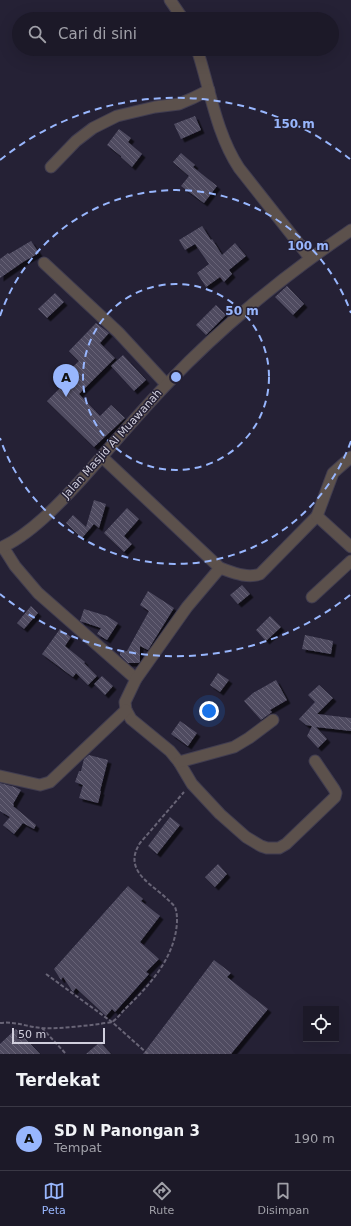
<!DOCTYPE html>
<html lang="id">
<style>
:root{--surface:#1c1928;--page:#252230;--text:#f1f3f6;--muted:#a0a0a8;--line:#3a3845;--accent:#98b6fd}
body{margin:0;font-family:"DejaVu Sans",sans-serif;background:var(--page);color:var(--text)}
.controls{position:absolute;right:12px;bottom:12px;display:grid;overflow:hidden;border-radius:0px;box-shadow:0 4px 16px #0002}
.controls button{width:36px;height:36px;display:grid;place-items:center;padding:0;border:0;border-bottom:1px solid var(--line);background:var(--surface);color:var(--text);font:20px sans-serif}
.scale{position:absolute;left:12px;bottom:10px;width:93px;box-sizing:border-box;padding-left:4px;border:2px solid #d1cfdd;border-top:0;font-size:11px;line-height:14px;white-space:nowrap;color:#d1cfdd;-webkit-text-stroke:3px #252135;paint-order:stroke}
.you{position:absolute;left:209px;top:711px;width:14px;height:14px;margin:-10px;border:3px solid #fff;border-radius:50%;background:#1a73e8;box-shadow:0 0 0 6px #1a73e833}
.badge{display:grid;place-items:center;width:26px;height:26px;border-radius:50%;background:var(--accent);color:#111;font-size:13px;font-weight:700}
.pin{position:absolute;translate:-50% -33px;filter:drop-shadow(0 1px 2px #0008)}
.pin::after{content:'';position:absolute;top:21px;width:14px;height:12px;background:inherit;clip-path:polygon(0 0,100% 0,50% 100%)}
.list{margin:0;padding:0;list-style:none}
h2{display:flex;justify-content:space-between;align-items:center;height:52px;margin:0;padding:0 16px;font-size:17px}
h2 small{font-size:13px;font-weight:400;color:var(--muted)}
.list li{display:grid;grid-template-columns:26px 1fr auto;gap:12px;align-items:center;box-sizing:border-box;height:64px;padding:0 16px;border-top:1px solid var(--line)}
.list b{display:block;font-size:15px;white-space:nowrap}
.list p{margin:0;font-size:13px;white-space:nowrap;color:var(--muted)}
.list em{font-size:13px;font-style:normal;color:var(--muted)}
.icon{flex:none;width:22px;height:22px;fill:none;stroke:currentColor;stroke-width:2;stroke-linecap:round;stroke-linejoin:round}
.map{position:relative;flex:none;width:351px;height:1054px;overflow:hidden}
.search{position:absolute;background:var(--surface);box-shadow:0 4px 16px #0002;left:12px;right:12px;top:12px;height:44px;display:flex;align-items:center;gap:10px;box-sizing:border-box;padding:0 14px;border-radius:22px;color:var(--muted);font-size:15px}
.sheet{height:116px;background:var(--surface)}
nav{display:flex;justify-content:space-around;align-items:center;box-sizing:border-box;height:56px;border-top:1px solid var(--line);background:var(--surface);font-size:11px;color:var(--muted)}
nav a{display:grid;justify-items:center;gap:2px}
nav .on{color:var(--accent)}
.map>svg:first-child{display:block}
</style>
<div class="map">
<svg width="351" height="1054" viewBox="0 0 351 1054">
<defs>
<pattern id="building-back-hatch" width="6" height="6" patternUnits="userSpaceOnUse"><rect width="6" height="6" fill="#4f4b61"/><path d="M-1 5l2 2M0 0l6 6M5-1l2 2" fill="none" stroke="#676477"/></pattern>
<filter id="shadow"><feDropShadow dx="3.5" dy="3.5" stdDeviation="0" flood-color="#0009"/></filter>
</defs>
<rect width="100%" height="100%" fill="#252135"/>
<g fill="url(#building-back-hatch)" filter="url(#shadow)">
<path d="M195 116 201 130 181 139 174 124Z"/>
<path d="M119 129 131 138 128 142 142 154 132 167 121 157V156L107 145Z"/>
<path d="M181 153 195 165 193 167 217 186 204 203 181 186 189 176 173 162Z"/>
<path d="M202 226 211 240 212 239 222 255 235 243 246 256 229 270 232 274 224 282 220 277 206 287 197 273 209 264 195 244 185 250 179 240Z"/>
<path d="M31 241 39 253 23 262 0 278V259L8 253 9 254Z"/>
<path d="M287 286 304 304 293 315 275 297Z"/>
<path d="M55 293 64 302 47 318 38 309Z"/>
<path d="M216 305 226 315 206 335 196 325Z"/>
<path d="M96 323 109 333 100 343 115 358 79 394 100 416 111 405 125 418 94 447 47 401 63 385 58 381 79 361 69 351Z"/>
<path d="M123 355 146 380 134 391 111 366Z"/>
<path d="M94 500 106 504 99 528 94 524 82 538 66 523 73 515 86 527Z"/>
<path d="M127 508 139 519 124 536 132 544 124 552 104 533Z"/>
<path d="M242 585 250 594 238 604 230 595Z"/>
<path d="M148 591 174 608 148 650 140 646V661L139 663H128L120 655V652L127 651 149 611 140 605Z"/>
<path d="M31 606 38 613 24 629 17 623Z"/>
<path d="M84 609 107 616 118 623 107 640 97 634 101 628 80 621Z"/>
<path d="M270 616 281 627 266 641 256 630Z"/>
<path d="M60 629 71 637 65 646 85 662 84 663 97 676 88 685 76 673 73 677 42 654Z"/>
<path d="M305 635 333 641 331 654 302 649Z"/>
<path d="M218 673 229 680 220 692 210 685Z"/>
<path d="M102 676 113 686 105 695 94 684Z"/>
<path d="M276 680 287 700 270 710 272 712 261 720 244 701 253 693Z"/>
<path d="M319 685 333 698 317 714 351 718V731L316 727 327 739 318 748 307 736 312 726 306 725 299 719 315 702 308 695Z"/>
<path d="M180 721 197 733 188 746 171 734Z"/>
<path d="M89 755 108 760 100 791H101L98 803 79 798 83 785 75 782 79 771H81L84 759Z"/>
<path d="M0 783 15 787 21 790 13 804 14 805 13 806 36 825 34 829 23 823 14 834 3 825 10 817 0 811Z"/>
<path d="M170 817 180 825 157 854 148 846Z"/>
<path d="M218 864 227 874 215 887 205 877Z"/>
<path d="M128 886 143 899 141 901 160 916 140 942 159 959 146 972 149 974 115 1012 112 1009 106 1016 76 988 73 992 63 977 61 980 54 969Z"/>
<path d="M214 960 231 973 227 977 268 1009 231 1054H143Z"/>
<path d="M16 1029 40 1054H0V1044Z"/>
<path d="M100 1042 111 1054H86Z"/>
</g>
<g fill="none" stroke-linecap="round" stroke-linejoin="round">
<g stroke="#413d50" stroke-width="13">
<g id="minor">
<path d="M170 0 183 19"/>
<path d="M197 49C210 89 216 133 239 168L310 258"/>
<path d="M51 167 76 141 93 128 117 116 155 107 179 104 193 98 209 90"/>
<path d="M44 263 118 332 166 384"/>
<path d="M102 457 220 568C232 572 247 579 260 574L317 516"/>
<path d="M351 457 333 473 317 516 351 547"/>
<path d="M3 547 15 566 38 593 136 679"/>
<path d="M0 548C29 536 60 503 81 480 110 448 138 414 168 383 223 325 285 275 351 230"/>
<path d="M220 568 187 607 136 679 125 702 126 710 131 719 170 751 179 762 192 784 220 814 246 837 261 846 267 848H279L286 844 335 797 336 793 334 789 315 761"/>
<path d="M312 597 351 561"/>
<path d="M179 762 234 747 249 738 273 720"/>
<path d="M0 776 40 785 50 782 126 710"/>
</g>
</g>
<g stroke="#686476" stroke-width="2" stroke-dasharray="4 2" stroke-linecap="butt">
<path d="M46 974 112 1022 148 1054"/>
<path d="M0 1023C14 1021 28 1027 42 1028 61 1029 81 1026 100 1024 103 1023 109 1023 112 1022 117 1019 121 1013 125 1009 149 986 175 958 177 922 177 917 177 912 175 907 172 903 168 900 164 896 146 881 124 868 140 843L184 792"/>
<path d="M42 1028 66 1054"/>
</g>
<use href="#minor" stroke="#5c514c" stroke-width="11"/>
</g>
<g fill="none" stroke="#98b6fd" stroke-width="2" stroke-dasharray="7 5">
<circle cx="176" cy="377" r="93"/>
<path d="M351 441A186 186 0 0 1 0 438M0 316A186 186 0 0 1 351 313"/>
<path d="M350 595A279 279 0 0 1 0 594M0 160A279 279 0 0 1 350 159"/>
</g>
<g text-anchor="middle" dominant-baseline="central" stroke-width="3" stroke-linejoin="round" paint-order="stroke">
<g font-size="11" fill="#d1cfdd" stroke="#252135">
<text transform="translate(112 444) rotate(-48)">Jalan Masjid Al Muawanah</text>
</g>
</g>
<circle cx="176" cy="377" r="6" fill="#98b6fd" stroke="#252135" stroke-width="2"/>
<g font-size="12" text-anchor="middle" font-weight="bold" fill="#98b6fd" stroke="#252135" stroke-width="3" stroke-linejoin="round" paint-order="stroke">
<text x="294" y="128">150 m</text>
<text x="308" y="250">100 m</text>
<text x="242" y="315">50 m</text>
</g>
</svg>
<div class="controls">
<button><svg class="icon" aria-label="locate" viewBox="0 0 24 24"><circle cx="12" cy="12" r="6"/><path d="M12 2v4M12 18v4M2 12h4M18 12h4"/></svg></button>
</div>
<div class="scale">50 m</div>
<div class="you"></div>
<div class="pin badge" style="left:66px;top:397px">A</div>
<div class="search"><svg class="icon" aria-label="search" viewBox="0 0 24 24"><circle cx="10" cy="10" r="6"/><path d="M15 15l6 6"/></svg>Cari di sini</div>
</div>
<section class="sheet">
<h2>Terdekat<small></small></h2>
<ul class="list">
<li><span class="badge">A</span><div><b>SD N Panongan 3</b><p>Tempat</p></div><em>190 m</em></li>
</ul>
</section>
<nav>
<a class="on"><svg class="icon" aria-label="map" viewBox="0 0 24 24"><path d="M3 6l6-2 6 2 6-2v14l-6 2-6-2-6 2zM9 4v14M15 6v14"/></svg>Peta</a>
<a><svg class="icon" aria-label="directions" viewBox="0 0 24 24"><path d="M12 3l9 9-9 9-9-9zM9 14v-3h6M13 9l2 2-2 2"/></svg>Rute</a>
<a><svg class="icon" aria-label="saved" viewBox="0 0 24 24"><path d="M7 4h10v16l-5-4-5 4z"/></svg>Disimpan</a>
</nav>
